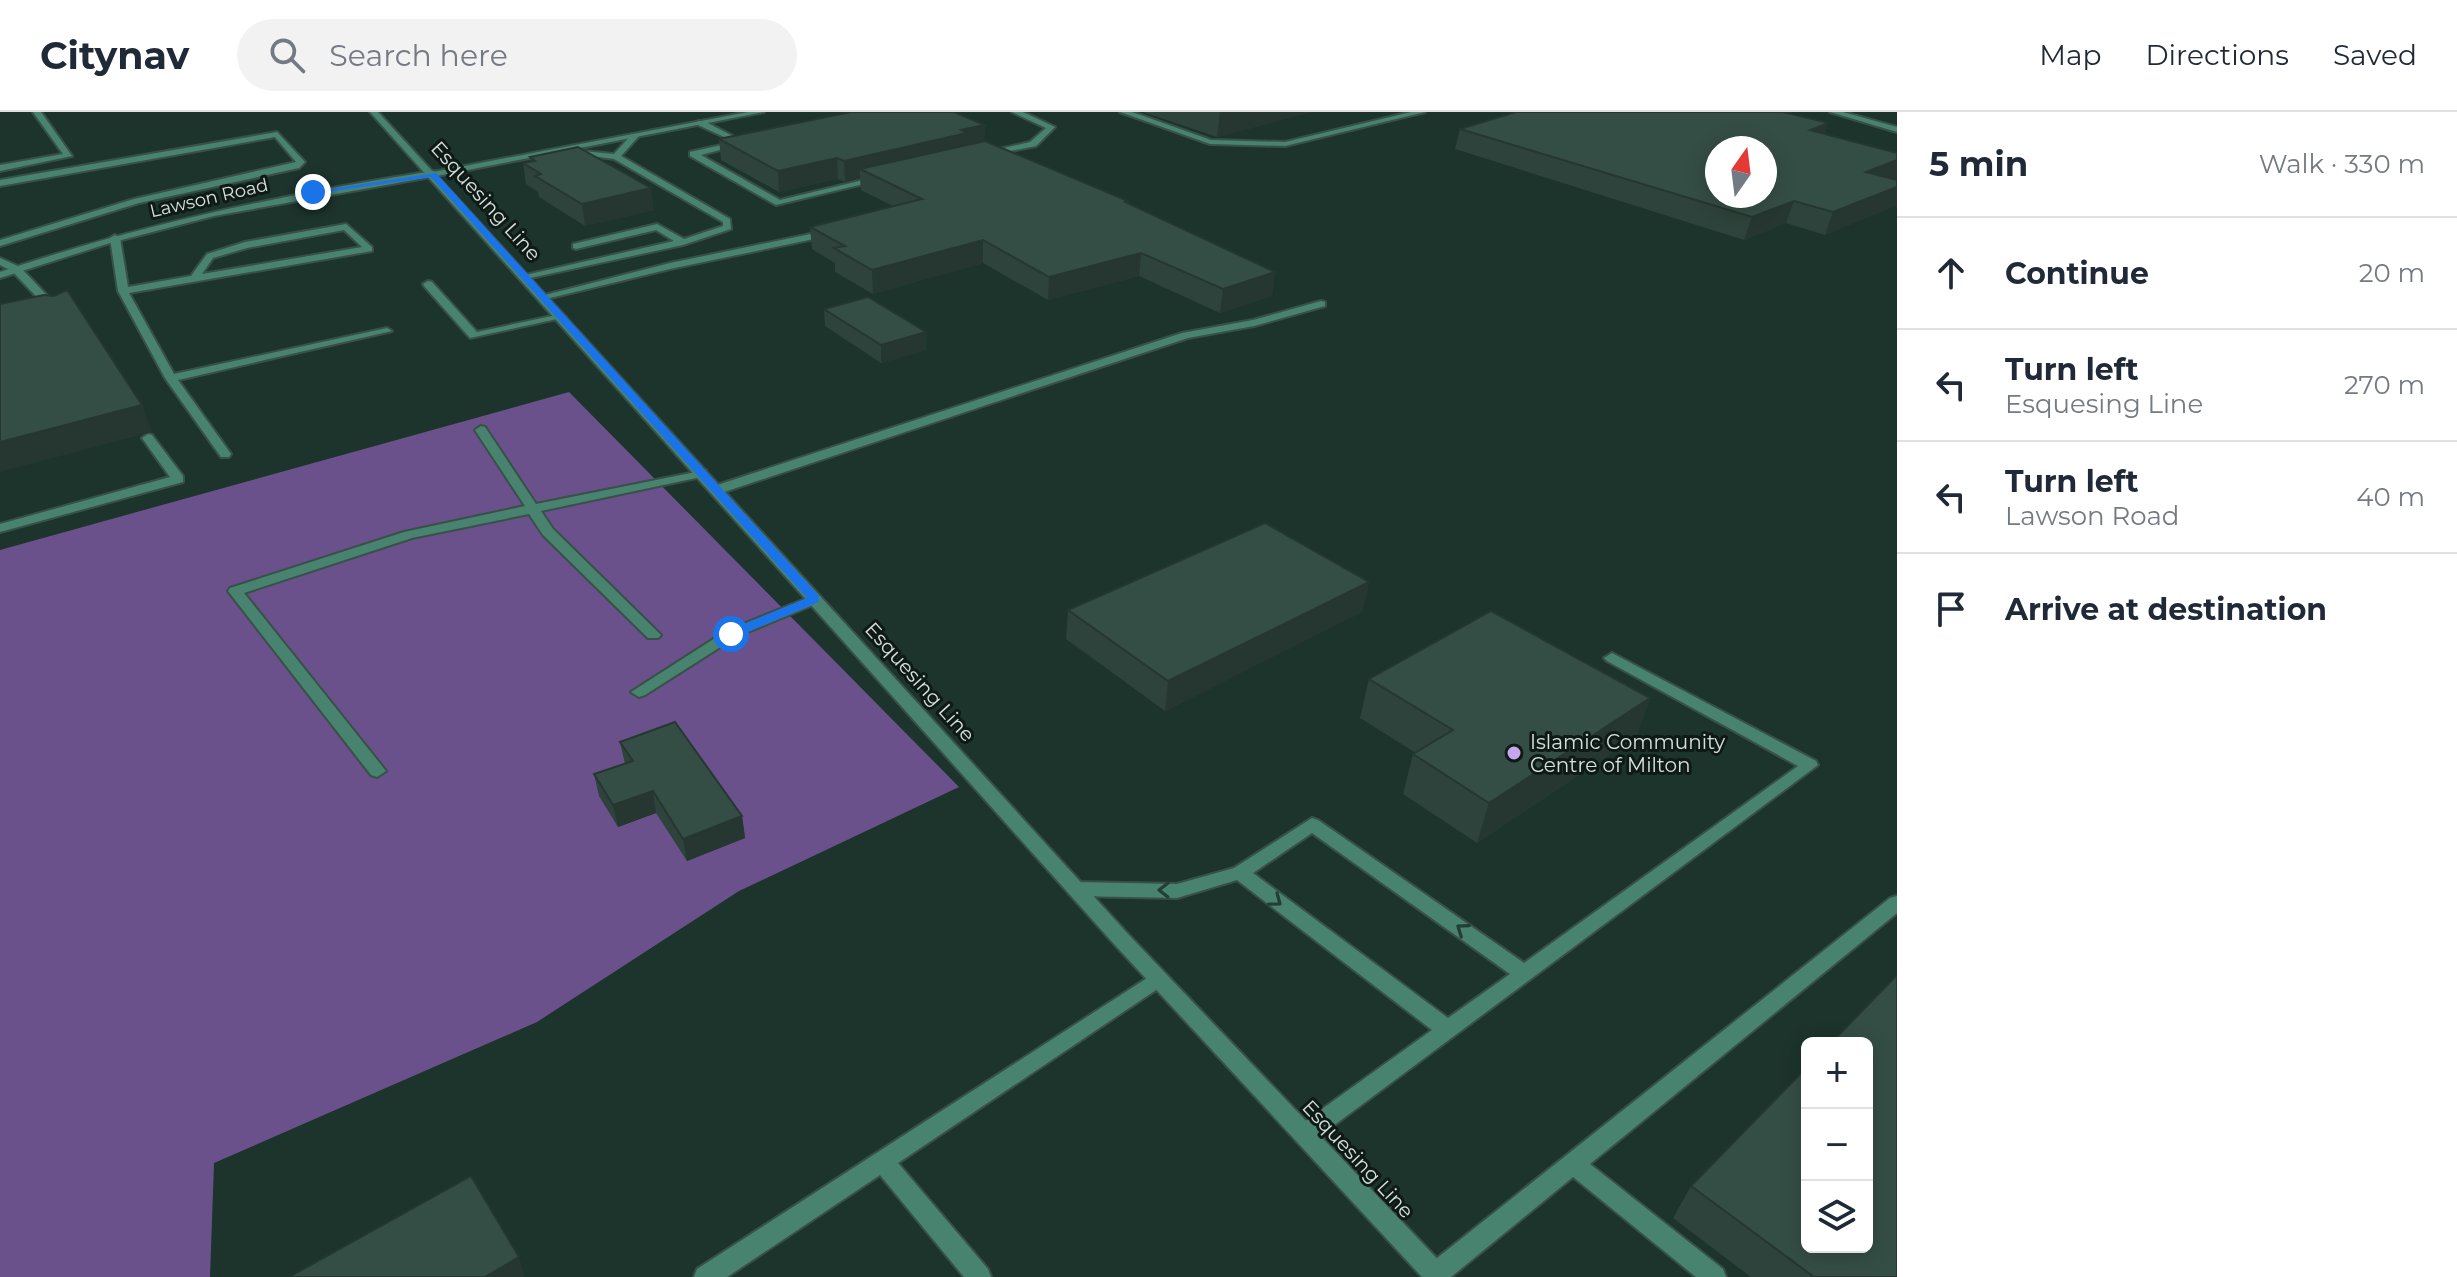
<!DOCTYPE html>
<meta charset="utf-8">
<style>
:root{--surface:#fff;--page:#f2f2f3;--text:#1f2937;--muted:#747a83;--line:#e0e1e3}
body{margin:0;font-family:Montserrat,sans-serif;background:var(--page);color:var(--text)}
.controls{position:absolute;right:24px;bottom:24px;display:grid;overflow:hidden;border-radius:12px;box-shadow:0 4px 20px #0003}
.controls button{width:72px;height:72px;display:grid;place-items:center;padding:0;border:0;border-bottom:2px solid var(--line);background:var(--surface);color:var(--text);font:40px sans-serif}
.compass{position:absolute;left:1705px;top:24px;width:72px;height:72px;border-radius:50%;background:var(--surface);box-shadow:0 4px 20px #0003;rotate:14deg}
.stop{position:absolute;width:24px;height:24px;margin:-18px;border:6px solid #1a73e8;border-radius:50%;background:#fff}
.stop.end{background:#1a73e8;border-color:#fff;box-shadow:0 2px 8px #0008}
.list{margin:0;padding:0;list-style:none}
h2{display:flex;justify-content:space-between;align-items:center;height:104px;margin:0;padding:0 32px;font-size:34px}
h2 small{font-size:26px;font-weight:400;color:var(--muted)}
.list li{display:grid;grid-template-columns:52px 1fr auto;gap:24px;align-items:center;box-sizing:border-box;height:112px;padding:0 32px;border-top:2px solid var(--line)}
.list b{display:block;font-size:30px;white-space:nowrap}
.list p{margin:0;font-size:26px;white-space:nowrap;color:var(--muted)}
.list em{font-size:26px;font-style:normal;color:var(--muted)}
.icon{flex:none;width:44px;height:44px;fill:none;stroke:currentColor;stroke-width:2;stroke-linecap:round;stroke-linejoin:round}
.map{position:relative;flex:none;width:1897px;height:1165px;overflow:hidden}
header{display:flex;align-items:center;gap:48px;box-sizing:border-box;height:112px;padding:0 40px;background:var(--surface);border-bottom:2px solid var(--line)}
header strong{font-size:38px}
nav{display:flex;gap:44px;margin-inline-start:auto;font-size:28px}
.search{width:560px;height:72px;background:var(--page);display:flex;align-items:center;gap:20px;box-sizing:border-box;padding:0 28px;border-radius:44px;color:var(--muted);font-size:30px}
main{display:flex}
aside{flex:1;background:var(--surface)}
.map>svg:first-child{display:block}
</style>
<header>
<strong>Citynav</strong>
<div class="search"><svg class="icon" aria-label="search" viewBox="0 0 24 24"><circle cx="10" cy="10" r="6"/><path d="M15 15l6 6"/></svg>Search here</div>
<nav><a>Map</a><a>Directions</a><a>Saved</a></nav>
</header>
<main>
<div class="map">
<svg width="1897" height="1165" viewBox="0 0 1897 1165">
<rect width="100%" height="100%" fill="#1c342c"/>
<path fill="#6b518b" d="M569 280 959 675 739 779 537 910 214 1051 210 1165H0V438Z"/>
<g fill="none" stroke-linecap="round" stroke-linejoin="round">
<g stroke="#395048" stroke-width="4">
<g id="service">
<path d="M33 0H41L72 44 0 59V53L63 42Z"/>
<path d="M1012 0H1023L1055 15 1036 34 986 44V40L1030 30 1046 16Z"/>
<path d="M1120 0H1132L1211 28 1285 30 1411 0H1425L1285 34 1210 32Z"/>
<path d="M698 9H704L746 31 701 43 780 88 880 64 884 67 776 93 690 44V40L735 30 698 13Z"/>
<path d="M277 20 305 50 299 56 139 91 0 134V128L134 87 296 50 275 25 0 74V68Z"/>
<path d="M632 22 639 24 621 44 730 107 731 117 683 133 521 168V164L674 129 656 118 576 137 573 136V132L657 112 684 127 723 114V110L614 47 568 41 572 38 614 42Z"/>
<path d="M346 112 372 135V139L129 181 174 262 387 216 392 219 178 268 231 342 229 345H221L165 266 118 179 110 126 115 123 120 126 128 175 191 164 207 142 245 130ZM344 118 362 135 202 162 213 146 247 136Z"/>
<path d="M830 118 835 121 833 123 670 157 542 188 537 185 670 151Z"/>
<path d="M0 146 20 155 59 196V200H51L12 159 0 153Z"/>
<path d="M428 169 432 170 477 220 561 202 566 205 470 226 424 174 423 172Z"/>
<path d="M1321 189 1325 190V194L1254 214 1188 226 721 381H711L709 378 711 375 1182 221 1253 208Z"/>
<path d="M481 314 485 315 536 392 706 358V364L701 365 541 399 553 417 661 523 658 526H648L543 423 529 402 412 426 244 481 386 659 377 665 371 663 228 479 230 476 404 420 525 394 475 318Z"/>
<path d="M148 322 152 323 183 364V370L0 420V412L170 365 142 326Z"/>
<path d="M815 483 820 484 822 487 820 490 736 525 645 583 639 585 631 580 726 519Z"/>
<path d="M1612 541 1816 649 1818 653 1313 1029 1305 1031 1297 1029 1294 1022 1297 1015 1432 918 1237 768 1177 786 1076 784 1069 782 1067 777 1069 772 1076 770 1177 772 1234 756 1312 706 1318 708 1524 851 1798 654 1607 549 1604 546ZM1312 721 1510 862 1448 906 1253 761Z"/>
<path d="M1897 784V801L1590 1052 1723 1157 1726 1165H1696L1573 1065 1451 1165H1425L1427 1154 1890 786Z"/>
<path d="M1158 859 1165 862 1168 867 1165 872 898 1051 988 1157 991 1165H964L880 1063 727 1165H694L697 1157Z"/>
</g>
</g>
<g stroke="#395048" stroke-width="4">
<path id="minor" d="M433 59 436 60V64L214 104 110 131 0 166V160C141 112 286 82 433 59Z"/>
</g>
<g stroke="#395048" stroke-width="4">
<g id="tertiary">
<path d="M370 0H378L433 60 748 0H764L437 64 1128 822 1447 1157 1450 1165H1422L1114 832Z"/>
<path d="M1830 0H1843L1897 15V20Z"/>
</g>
</g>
<use href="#service" fill="#47836f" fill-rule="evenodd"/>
<use href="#minor" fill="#47836f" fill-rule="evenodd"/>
<use href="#tertiary" fill="#47836f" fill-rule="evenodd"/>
</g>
<g fill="#2e433b">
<path d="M1143 0H1312L1217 25Z"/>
<path d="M985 13 984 29 1128 89V91L1275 160 1272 184 1220 201 1139 164 1048 188 983 151 873 182 835 160V151L812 137 810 115 893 94 861 78 860 66 845 70 838 67 779 80 721 48 719 27Z"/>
<path d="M1460 17 1825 22 1897 41V66L1894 67 1897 68V93L1825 123 1786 111 1744 128 1455 37Z"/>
<path d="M530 45 654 98 585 114 539 85 538 80 526 72 523 51 531 50Z"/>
<path d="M824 197 926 220V238L881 251 825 214Z"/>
<path d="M1369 470 1362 500 1165 599 1066 527 1068 498Z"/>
<path d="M1369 567 1650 586 1636 625 1477 731 1403 682 1413 642 1416 641 1360 606Z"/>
<path d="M620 630 742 704 745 726 687 749 656 701 618 715 599 684 594 662 625 652Z"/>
<path d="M1691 1074 1897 1165H1751L1673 1106Z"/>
</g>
<g fill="#253730">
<path d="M1220 0H1312L1217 25Z"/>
<path d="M1829 11 1821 31 1810 18Z"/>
<path d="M985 13 984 33 860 57V66L845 70 844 49Z"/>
<path d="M837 46 838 67 779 80 778 59Z"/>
<path d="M1897 48V66L1858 81 1866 60Z"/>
<path d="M1897 75V93L1825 123 1833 100Z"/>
<path d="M651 76 654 98 585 114 582 92Z"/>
<path d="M1794 89 1786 111 1744 128 1752 105Z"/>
<path d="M983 128V151L873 182 872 158Z"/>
<path d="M1141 141 1139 164 1048 188 1049 165Z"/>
<path d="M1275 160 1272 184 1220 201 1223 177Z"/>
<path d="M926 220V238L881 251V233Z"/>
<path d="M142 293 152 320 0 360V330Z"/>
<path d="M1369 470 1362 500 1165 599 1168 569Z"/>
<path d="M1650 586 1636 625 1477 731 1489 691Z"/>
<path d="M653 679 656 701 618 715 613 693Z"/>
<path d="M742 704 745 726 687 749 683 727Z"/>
<path d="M519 1145 525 1165H485Z"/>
</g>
<g fill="#354e45" stroke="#253730" stroke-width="2" fill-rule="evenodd">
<path d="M851 0H954L985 13 961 18 967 21 844 49 837 46 778 59 719 27Z"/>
<path d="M1516 0H1783L1829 11 1810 18 1897 41V48L1866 60 1897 68V75L1833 100 1794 89 1752 105 1460 17ZM1717 36H1765V84H1717Z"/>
<path d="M985 29 1128 89 1125 90 1275 160 1223 177 1141 141 1049 165 983 128 872 158 834 136 845 134 810 115 922 87 860 57Z"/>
<path d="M578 35 651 76 582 92 535 64 541 62 523 51 535 49 530 45Z"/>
<path d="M67 178 142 293 0 330V192L44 183 54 184Z"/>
<path d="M868 185 926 220 881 233 824 197Z"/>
<path d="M1265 411 1369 470 1168 569 1068 498Z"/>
<path d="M1491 499 1650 586 1489 691 1413 642 1453 618 1369 567Z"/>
<path d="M675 610 742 704 683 727 653 679 613 693 594 662 633 649 620 630Z"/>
<path d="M1897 863V1165H1814L1691 1074 1807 955V1135H1867V931H1831Z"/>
<path d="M471 1064 519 1145 485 1165H289Z"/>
</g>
<defs><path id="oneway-chevron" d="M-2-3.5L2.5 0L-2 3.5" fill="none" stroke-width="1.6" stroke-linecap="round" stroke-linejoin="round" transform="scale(2)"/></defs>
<g stroke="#233e34">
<use href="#oneway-chevron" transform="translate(1164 778) rotate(-179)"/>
<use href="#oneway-chevron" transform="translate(1276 789) rotate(37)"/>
<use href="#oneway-chevron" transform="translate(1462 817) rotate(-145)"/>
</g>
<path fill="#1a73e8" d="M436 61 819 484V490L735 525H727V519L807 486 431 65 313 82 310 80Z"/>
<circle fill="#c7a6f0" stroke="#0f1915" stroke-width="3" cx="1514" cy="641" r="8"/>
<g text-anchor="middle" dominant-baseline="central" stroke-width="6" stroke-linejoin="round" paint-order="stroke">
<g font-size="18" fill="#d3e1dc" stroke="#0f1915">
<text transform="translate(209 86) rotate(-13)">Lawson Road</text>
</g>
<g font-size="20" fill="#d3e1dc" stroke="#0f1915">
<text transform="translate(486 89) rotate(48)">Esquesing Line</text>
<text transform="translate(920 570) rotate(48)">Esquesing Line</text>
<text transform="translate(1358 1047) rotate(47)">Esquesing Line</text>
</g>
<g font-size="20" fill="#d3e1dc" stroke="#0f1915" text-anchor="start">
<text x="1530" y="630">Islamic Community<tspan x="1530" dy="23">Centre of Milton</tspan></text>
</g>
</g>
</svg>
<div class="controls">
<button>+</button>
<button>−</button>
<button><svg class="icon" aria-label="layers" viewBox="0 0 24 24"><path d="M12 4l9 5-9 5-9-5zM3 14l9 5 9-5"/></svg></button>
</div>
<svg class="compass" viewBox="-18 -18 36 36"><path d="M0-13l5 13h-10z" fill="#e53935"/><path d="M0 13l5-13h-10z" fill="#747a83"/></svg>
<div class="stop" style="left:731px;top:522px"></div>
<div class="stop end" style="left:313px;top:80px"></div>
</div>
<aside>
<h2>5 min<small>Walk · 330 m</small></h2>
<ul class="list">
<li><svg class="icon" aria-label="ahead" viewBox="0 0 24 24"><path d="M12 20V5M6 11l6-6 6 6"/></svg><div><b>Continue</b></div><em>20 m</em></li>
<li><svg class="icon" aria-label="left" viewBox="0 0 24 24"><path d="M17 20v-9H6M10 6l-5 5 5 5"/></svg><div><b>Turn left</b><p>Esquesing Line</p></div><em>270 m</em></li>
<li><svg class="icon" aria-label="left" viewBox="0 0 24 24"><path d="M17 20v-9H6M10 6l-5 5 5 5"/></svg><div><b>Turn left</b><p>Lawson Road</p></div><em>40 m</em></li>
<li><svg class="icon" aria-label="arrive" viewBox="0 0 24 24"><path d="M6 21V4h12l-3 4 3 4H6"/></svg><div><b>Arrive at destination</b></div></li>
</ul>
</aside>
</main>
